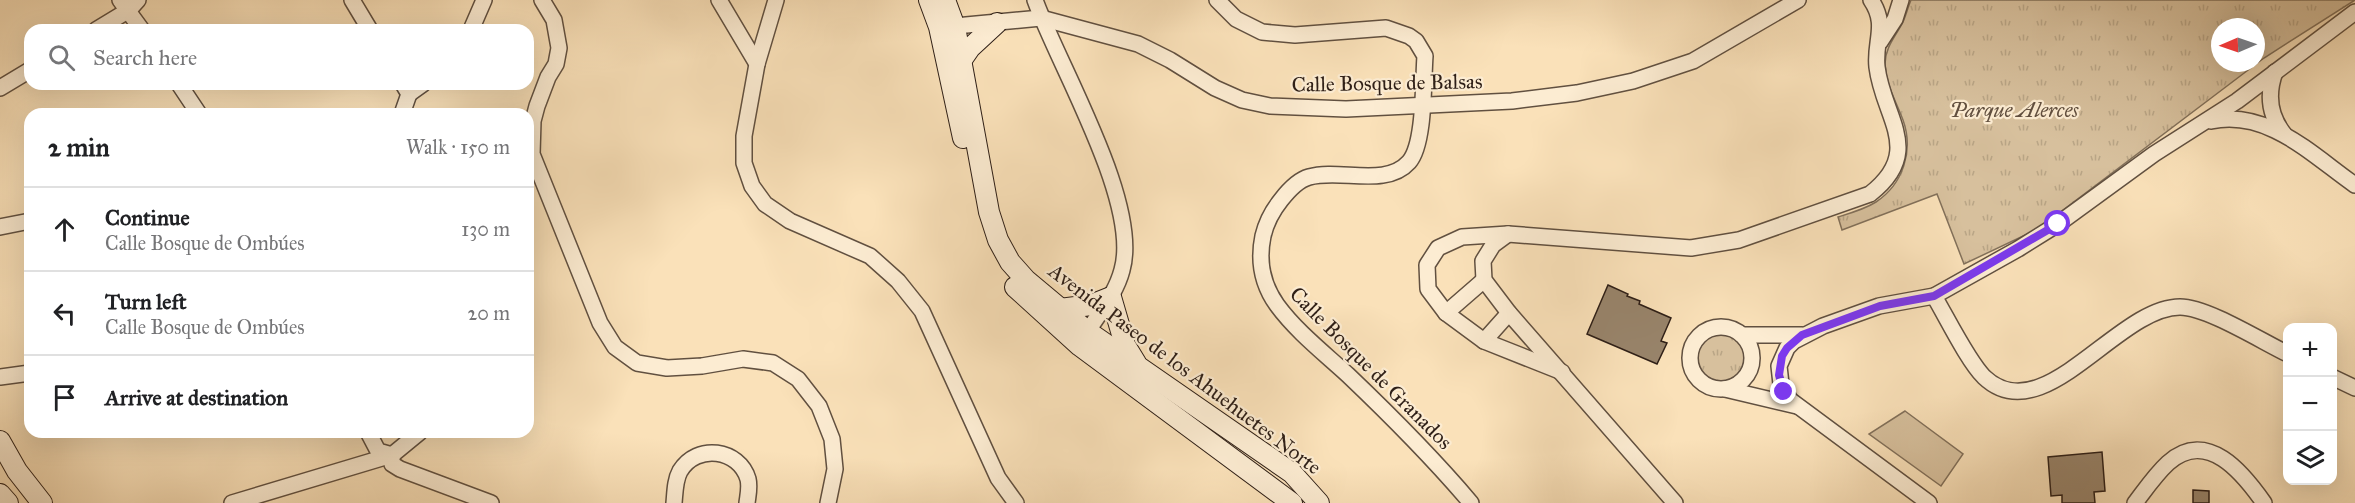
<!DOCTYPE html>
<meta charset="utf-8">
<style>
:root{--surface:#fff;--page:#f6f6f6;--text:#202124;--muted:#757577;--line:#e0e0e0}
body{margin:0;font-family:"IM FELL Great Primer",serif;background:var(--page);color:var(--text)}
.controls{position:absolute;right:18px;bottom:18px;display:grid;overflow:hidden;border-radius:12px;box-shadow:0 6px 24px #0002}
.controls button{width:54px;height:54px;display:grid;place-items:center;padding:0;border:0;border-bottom:2px solid var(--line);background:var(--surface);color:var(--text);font:30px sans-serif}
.compass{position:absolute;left:2211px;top:18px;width:54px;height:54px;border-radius:50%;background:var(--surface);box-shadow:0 6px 24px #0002;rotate:268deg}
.stop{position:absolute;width:18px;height:18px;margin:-14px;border:4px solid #7c3aed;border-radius:50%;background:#fff}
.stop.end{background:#7c3aed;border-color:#fff;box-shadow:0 2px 6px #0008}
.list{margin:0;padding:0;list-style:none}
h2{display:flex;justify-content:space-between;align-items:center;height:78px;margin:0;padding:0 24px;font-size:26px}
h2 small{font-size:20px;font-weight:400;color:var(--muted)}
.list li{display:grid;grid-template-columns:39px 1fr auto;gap:18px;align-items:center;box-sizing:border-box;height:84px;padding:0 24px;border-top:2px solid var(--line)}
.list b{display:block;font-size:22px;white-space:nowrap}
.list p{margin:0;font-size:20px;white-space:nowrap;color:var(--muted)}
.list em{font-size:20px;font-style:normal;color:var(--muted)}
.icon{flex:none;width:33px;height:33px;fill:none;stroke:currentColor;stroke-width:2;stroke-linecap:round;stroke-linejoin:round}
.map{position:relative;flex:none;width:2355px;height:503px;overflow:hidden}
.search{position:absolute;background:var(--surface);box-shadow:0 6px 24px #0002;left:24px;top:24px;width:510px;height:66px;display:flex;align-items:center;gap:15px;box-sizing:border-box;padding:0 21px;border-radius:18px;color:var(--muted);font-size:22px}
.panel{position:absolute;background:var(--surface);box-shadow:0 6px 24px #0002;left:24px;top:108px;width:510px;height:330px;border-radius:18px}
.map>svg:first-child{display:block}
</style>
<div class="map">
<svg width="2355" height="503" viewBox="0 0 2355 503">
<defs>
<pattern id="grass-tufts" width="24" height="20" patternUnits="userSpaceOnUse" patternTransform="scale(1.5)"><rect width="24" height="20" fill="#d7c09d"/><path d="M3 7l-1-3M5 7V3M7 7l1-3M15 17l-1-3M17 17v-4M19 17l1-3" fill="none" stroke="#b9a586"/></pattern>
</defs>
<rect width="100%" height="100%" fill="#fae1b9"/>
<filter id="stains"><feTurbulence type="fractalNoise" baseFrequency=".00333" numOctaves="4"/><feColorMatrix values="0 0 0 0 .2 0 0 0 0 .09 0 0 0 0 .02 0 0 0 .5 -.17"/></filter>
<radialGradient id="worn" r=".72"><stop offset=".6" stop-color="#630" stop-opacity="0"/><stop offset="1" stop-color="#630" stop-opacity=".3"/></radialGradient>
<g fill="url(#grass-tufts)" stroke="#82705a" stroke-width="1.5" fill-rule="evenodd">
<path d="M1911 0H2355L2264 58 2038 229 1964 264 1937 194 1842 230 1838 217C1851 213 1865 209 1876 202 1903 184 1914 151 1903 120 1896 101 1886 85 1885 64 1885 47 1896 36 1903 22 1906 15 1908 7 1911 0ZM2220 27H2256V63H2220Z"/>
<circle cx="1721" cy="358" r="26"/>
</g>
<path fill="#d7c09d" stroke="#82705a" stroke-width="1.5" d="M1905 411 1963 454 1941 486 1869 434Z"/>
<g fill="#98846b" stroke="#2e1f17" stroke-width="1.5">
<path d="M1608 285 1628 294 1627 296 1640 301 1639 304 1671 318 1661 341 1667 343 1657 364 1587 334Z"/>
<path d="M2102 452 2105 491 2094 492 2095 503H2062V495L2051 496 2048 457Z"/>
<path d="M2193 490 2209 491V503H2193Z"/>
</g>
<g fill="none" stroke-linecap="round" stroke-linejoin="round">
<g stroke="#615040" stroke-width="18">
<g id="street">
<path d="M120 0 142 30"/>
<path d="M352 0 370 30"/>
<path d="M542 0 554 20 559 48 556 64 548 77 537 106 533 121 532 154 600 323 615 347 637 363 667 368 702 366 743 359 773 363 798 379 819 406 832 439 835 469 828 503"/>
<path d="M719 0 757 64"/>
<path d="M776 0 757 64 744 136V163L752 186 765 204 790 221 870 256 898 281 922 311 998 478 1016 503"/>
<path d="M1035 0C1059 67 1141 203 1122 270 1115 297 1095 317 1082 341"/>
<path d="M1217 0 1236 19 1262 32 1295 35 1386 28 1409 36 1416 41 1425 56C1423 81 1425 144 1409 162 1386 188 1340 168 1309 177 1298 180 1288 191 1281 200 1273 210 1266 223 1263 236 1258 260 1262 284 1277 305 1296 331 1324 353 1348 375 1391 416 1433 458 1471 503"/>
<path d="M945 27 1041 18 1138 44 1170 60 1215 88 1242 100 1270 106 1346 109 1512 101 1577 93 1633 81 1693 61 1798 0"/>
<path d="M96 30 129 10 138 0"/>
<path d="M471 30 484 0"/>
<path d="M1880 42 1895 19 1901 0"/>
<path d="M2275 72C2267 94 2269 115 2284 134"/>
<path d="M179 84 199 114"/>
<path d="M0 88 30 70"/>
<path d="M409 94 423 84"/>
<path d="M402 114 409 94 403 84"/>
<path d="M2211 121C2268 109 2312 155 2355 185"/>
<path d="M0 227 30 221"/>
<path d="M1508 234 1493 245 1483 261 1484 280 1509 313 1675 503"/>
<path d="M1934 296C1947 318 1968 361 1984 377 2043 433 2117 307 2180 307 2207 307 2261 341 2288 354"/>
<path d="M1446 313 1484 280"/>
<circle cx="1721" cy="358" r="31"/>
<path d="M1742 335H1802"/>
<path d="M1484 341 1509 313"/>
<path d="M1562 372 1484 341 1446 313 1428 289 1427 265 1438 248 1462 237 1508 234 1691 248 1739 240 1870 194C1925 151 1883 118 1877 67 1874 41 1888 25 1871 0"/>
<path d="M0 377 30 373"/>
<path d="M2332 377 2355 388"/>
<path d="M1725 389 1797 406"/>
<path d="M368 432 378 451 392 455V464L400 469 491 503"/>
<path d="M232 503 392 455 420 432"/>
<path d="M674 503C675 492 675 480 680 471 697 443 739 449 748 479 750 487 748 495 747 503"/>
<path d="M1929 503 1790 400 1781 384 1779 366 1787 348 1794 341 1823 326 1879 306 1934 296 2018 249 2058 224 2154 154 2237 101 2355 12"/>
<path d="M2135 503C2145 490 2155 475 2168 463 2207 428 2243 473 2264 503"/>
</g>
</g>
<g stroke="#2e1f17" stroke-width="22">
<g id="secondary">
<path d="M929 0 939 27 963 138"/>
<path d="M945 0 955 27 989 212 998 240 1010 262 1026 280 1087 331 1292 473 1319 503"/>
<path d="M961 61 970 48 997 23"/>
<path d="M1015 287 1080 346 1292 503"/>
<path d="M1060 309 1091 305 1111 297 1125 345 1136 363"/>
<path d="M0 441 17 471 42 503"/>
<path d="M0 494 8 503"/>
</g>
</g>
<use href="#street" stroke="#fcecd2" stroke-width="15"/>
<use href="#secondary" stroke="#fcecd2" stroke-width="20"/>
</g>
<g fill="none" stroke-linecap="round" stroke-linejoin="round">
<path stroke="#7c3aed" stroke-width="8" d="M1784 392 1779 375 1782 356 1787 348 1802 335 1880 306 1934 296 2058 224"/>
</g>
<g text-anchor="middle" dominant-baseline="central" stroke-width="4.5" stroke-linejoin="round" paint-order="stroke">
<g font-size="21" fill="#2e1f17" stroke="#fcecd2">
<text transform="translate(1387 83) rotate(-1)">Calle Bosque de Balsas</text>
<text transform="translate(1371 368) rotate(45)">Calle Bosque de Granados</text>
<text transform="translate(1185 369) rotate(37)">Avenida Paseo de los Ahuehuetes Norte</text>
</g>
<g font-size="21" font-style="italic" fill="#614f3f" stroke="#fcecd2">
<text x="2014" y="110">Parque Alerces</text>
</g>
</g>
<rect width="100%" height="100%" filter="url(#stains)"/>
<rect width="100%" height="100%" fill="url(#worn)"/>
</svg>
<div class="controls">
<button>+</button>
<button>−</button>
<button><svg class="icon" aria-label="layers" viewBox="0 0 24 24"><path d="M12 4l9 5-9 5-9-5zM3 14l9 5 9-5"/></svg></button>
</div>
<svg class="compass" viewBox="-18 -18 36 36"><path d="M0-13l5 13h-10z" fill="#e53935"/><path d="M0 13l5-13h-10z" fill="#757577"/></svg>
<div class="stop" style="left:2058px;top:224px"></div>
<div class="stop end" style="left:1784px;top:392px"></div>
<div class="search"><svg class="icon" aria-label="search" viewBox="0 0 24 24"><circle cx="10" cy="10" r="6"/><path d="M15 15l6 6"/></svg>Search here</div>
<section class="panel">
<h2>2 min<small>Walk · 150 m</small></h2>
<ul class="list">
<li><svg class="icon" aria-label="ahead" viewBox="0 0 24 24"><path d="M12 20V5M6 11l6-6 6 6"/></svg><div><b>Continue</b><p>Calle Bosque de Ombúes</p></div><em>130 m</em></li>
<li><svg class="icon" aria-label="left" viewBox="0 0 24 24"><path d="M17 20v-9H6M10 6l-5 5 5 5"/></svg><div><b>Turn left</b><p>Calle Bosque de Ombúes</p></div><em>20 m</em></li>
<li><svg class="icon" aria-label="arrive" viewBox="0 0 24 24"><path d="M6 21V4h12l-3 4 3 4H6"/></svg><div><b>Arrive at destination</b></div></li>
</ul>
</section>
</div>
